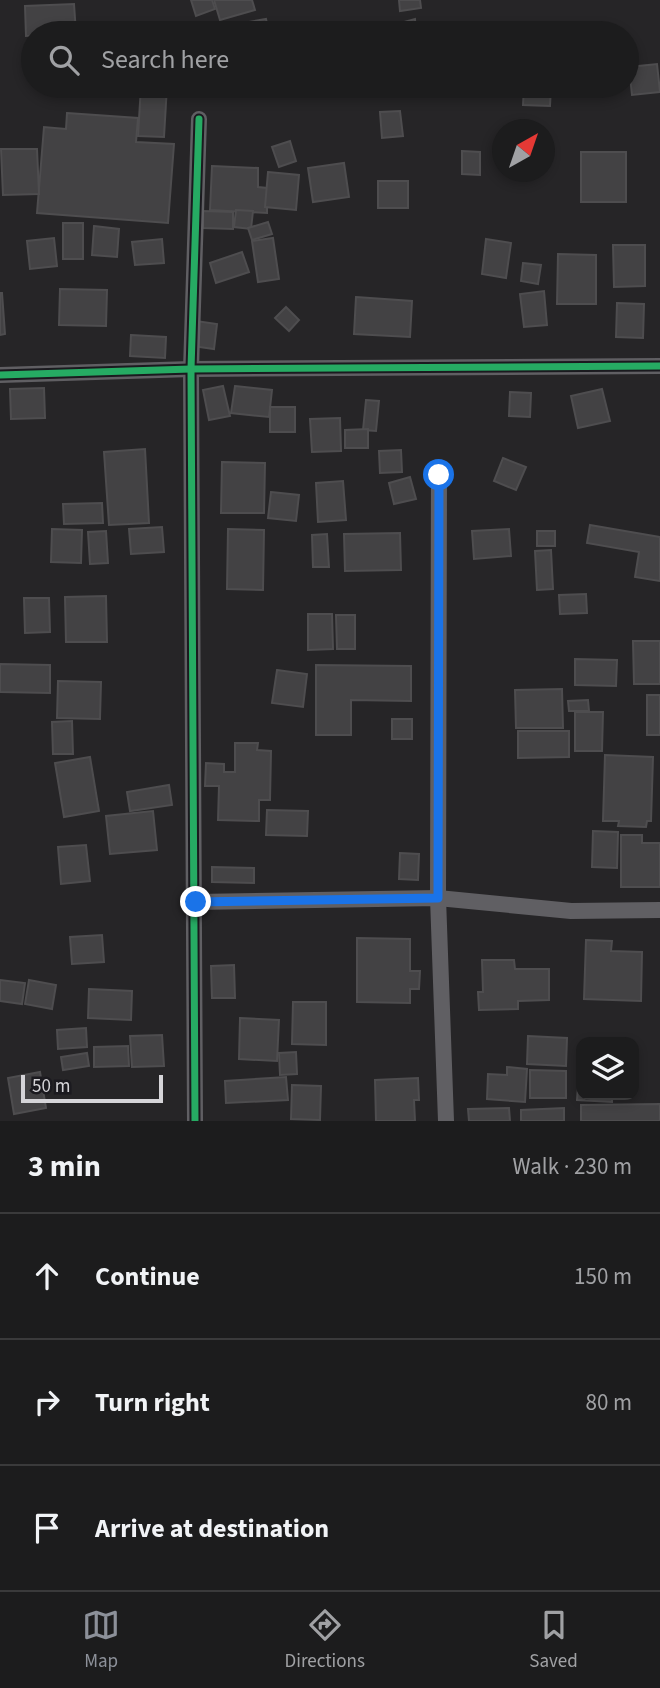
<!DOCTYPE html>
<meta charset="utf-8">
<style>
:root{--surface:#1c1c1d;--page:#252526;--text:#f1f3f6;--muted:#a0a1a4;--line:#3a3a3b;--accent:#8c9099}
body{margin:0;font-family:"Source Sans 3",sans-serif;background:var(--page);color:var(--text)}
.controls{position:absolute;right:21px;bottom:21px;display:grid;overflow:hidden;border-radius:14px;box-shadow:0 4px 10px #0003}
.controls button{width:63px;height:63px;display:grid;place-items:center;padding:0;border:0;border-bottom:2px solid var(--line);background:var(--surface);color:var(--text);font:35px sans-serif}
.compass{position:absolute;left:492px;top:119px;width:63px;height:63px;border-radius:50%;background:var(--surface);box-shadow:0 4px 10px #0003;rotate:40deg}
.scale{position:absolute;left:21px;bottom:18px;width:142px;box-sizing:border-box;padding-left:7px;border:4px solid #d5d4d8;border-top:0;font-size:19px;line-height:24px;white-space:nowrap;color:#d5d4d8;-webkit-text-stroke:5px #1b1a1f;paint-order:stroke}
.stop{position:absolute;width:21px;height:21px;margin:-16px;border:5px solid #1a73e8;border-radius:50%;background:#fff}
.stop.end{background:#1a73e8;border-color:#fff;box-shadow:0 2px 7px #0008}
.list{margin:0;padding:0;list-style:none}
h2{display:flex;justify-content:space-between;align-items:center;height:91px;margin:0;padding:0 28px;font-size:30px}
h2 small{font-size:23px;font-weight:400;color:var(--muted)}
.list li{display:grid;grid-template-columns:46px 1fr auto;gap:21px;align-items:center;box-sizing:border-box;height:126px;padding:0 28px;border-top:2px solid var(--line)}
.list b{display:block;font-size:26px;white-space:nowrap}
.list em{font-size:23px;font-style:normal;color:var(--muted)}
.icon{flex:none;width:38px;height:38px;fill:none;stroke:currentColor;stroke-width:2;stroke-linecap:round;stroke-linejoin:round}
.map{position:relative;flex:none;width:660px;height:1121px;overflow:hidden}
.search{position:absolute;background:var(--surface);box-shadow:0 4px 10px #0003;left:21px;right:21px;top:21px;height:77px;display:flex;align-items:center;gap:18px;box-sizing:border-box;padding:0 24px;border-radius:38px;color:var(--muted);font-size:26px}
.sheet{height:469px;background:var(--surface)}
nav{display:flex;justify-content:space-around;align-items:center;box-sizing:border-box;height:98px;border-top:2px solid var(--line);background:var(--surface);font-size:19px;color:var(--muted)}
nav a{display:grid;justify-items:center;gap:4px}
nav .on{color:var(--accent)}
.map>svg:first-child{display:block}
</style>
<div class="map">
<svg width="660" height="1121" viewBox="0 0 660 1121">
<rect width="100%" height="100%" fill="#262527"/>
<g fill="#434244" stroke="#4e4d4f" stroke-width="2">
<path d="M191 0H212L215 9 196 16Z"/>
<path d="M214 0H252L255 10 220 20Z"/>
<path d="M399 0H420L421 8 400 11Z"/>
<path d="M74 4 76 33 26 36 25 6Z"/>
<path d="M266 19 269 33H227L226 26Z"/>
<path d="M415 19 416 33H403L404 22Z"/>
<path d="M657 64 660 92 632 95 629 67Z"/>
<path d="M141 86H167L164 137 138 136Z"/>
<path d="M524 86H551L550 106 523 105Z"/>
<path d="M400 111 403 136 382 138 380 112Z"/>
<path d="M67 113 138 118 136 142 174 144 168 223 37 213 44 127 66 129Z"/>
<path d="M290 141 296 161 279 167 272 147Z"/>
<path d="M1 149H37L39 194 3 195Z"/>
<path d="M462 151 480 152V175L462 174Z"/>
<rect x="581" y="152" width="45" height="50"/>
<path d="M344 163 349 197 313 202 308 168Z"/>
<path d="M212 166 258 168V187L267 188V213L210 210Z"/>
<path d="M268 172 299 175 296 210 265 207Z"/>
<rect x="378" y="181" width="30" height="27"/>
<path d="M236 210 253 211 251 229 234 227Z"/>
<path d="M203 211 233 212V229L203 228Z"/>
<path d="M268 222 272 234 252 240 248 228Z"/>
<rect x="63" y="223" width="20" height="36"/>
<path d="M94 226 119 229 117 257 92 255Z"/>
<path d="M54 238 57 266 30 269 27 241Z"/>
<path d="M273 238 279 279 258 282 252 241Z"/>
<path d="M162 239 164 263 135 265 132 242Z"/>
<path d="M486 239 511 243 506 278 482 274Z"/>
<path d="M613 245H645V286L614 287Z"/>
<path d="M242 252 249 272 216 283 210 263Z"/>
<path d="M558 254 596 255V304H557Z"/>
<path d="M523 263 541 265 538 284 521 281Z"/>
<path d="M60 289 107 290 106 326 59 325Z"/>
<path d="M544 291 547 325 524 327 520 294Z"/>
<path d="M0 293H2L5 334 0 335Z"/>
<path d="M356 297 412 301 410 337 354 334Z"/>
<path d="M617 303 644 304 643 338 616 337Z"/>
<path d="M286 307 299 320 289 331 275 318Z"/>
<path d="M196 321 217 324 214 349 192 346Z"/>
<path d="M131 335 166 337 165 358 130 356Z"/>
<path d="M223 386 230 416 209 420 203 390Z"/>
<path d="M235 386 272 390 269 417 231 413Z"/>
<path d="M44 388 45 418 11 419 10 389Z"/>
<path d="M602 389 610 421 578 428 571 396Z"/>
<path d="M510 392 531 393 530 417 509 416Z"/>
<path d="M366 400 379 401 376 431 363 430Z"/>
<rect x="270" y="407" width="25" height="25"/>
<path d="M340 418 341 451 312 452 310 419Z"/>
<path d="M368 429V448H345V430Z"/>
<path d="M145 449 149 523 109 525 104 452Z"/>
<path d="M401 450 402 472 380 473 379 451Z"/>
<path d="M503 458 526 467 516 490 494 481Z"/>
<path d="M222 462 265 463 264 513H221Z"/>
<path d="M410 477 416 499 394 504 389 483Z"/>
<path d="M343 481 346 520 318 522 316 483Z"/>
<path d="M271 492 299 495 296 521 268 518Z"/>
<path d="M102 503 103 523 64 524 63 504Z"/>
<path d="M590 525 660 537V581L635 577 639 552 587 543Z"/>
<path d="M162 527 164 552 131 554 129 529Z"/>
<path d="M52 529 82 530 81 563 51 562Z"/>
<path d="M228 529 264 530 263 590 227 589Z"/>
<path d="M509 529 511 556 474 559 472 531Z"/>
<path d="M106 531 108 563 90 564 88 532Z"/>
<rect x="537" y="531" width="18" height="15"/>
<path d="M400 533 401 570 345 571 344 534Z"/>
<path d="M327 534 329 567H313L312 535Z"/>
<path d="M551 550 553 589 537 590 535 551Z"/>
<path d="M586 594 587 613 560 614 559 595Z"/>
<path d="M106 596 107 642H66L65 597Z"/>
<path d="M24 598H49L50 632 25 633Z"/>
<path d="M308 614H332L333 649 308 650Z"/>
<path d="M336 615H355V649H337Z"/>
<path d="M633 641H660V684H634Z"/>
<path d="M575 659 617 660 616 686 575 685Z"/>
<path d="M0 664 50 665V693L0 692Z"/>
<path d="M316 665 411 666V701L351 700V735H316Z"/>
<path d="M277 670 307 674 303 707 272 703Z"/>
<path d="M58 681 101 682 100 719 57 718Z"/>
<path d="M562 689 563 728H516L515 690Z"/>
<rect x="647" y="695" width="13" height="40"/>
<path d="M588 700 589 711H569L568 701Z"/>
<path d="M575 712H603L602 751H575Z"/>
<rect x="392" y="719" width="20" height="20"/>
<path d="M72 721 73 754H53L52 722Z"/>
<path d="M518 731H569V757L518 758Z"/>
<path d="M235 743H258L257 750 271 751 270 800H259V821L218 820 219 786H205L206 763 224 764V772H235Z"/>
<path d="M605 755 653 757 651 821H647L646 827 618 826 619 821H603Z"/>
<path d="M90 757 99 811 64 817 55 763Z"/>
<path d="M169 785 172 805 130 811 127 792Z"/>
<path d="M267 810 308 811 307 836 266 835Z"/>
<path d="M153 811 157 850 110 854 106 816Z"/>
<path d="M593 831 618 832 617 868 592 867Z"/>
<path d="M621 835H642V843H660V887H621Z"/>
<path d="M86 845 90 881 61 884 58 847Z"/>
<path d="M400 853 419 854 418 880 399 879Z"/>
<path d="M212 867 254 868V883L212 882Z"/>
<path d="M102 935 104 962 72 964 70 937Z"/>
<path d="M357 938 410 939V971H420L419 989H410V1003L357 1002Z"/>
<path d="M586 940 612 941 611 951 642 952 641 1001 584 999Z"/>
<path d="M482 960H514L515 969H549V1000L518 1001V1009L479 1010 478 992H483Z"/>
<path d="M234 965 235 998H212L211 966Z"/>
<path d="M0 980 25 983 22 1004 0 1001Z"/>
<path d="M29 980 56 985 52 1009 25 1004Z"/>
<path d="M89 989 132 991 131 1020 88 1018Z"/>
<path d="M293 1002H326V1045L292 1044Z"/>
<path d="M240 1018 279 1020 277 1061 239 1059Z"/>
<path d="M86 1028 87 1047 58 1049 57 1030Z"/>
<path d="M162 1035 164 1066 132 1067 130 1036Z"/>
<path d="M528 1036 567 1038 566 1066 527 1064Z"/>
<path d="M128 1046 129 1066 94 1067V1047Z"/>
<path d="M296 1052 297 1074 280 1075 279 1053Z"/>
<path d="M87 1053 89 1066 63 1070 61 1057Z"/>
<path d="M507 1067 527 1069 525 1102 487 1099 488 1074 507 1075Z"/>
<path d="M530 1070 566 1071V1098H530Z"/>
<path d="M40 1072 46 1108 14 1114 8 1078Z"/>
<path d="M579 1072H581V1095H612V1102L577 1100Z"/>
<path d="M286 1077 288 1100 226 1103 225 1081Z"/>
<path d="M418 1078 419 1100H414L415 1121H376L375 1080Z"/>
<path d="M292 1085 321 1086 320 1120 291 1119Z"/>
<path d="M660 1104V1121H581V1105Z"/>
<path d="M509 1108 510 1121H469L468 1109Z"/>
<path d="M564 1108V1121H521V1110Z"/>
</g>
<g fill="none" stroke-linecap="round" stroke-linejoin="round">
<g stroke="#605f63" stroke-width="16">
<path d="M0 375 191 369 660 366"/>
<path d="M439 475 438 898 446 1121"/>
<path d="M196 902 438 898 571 911 660 910"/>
<path d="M195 1121 191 369 199 119"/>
</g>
<g stroke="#1b1a1f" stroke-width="11">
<g id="cycleway">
<path d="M0 375 191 369 660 366"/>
<path d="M195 1121 191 369 199 119"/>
</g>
</g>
<use href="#cycleway" stroke="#26ab63" stroke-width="7"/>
</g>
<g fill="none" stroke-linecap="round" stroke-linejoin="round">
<path stroke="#1a73e8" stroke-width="9" d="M196 902 438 898 439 475"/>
</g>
</svg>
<div class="controls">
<button><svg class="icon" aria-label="layers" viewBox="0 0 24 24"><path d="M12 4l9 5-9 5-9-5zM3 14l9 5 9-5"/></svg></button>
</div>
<svg class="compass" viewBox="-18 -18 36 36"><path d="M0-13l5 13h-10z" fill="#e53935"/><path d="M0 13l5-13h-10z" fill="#a0a1a4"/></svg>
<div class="scale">50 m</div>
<div class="stop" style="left:439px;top:475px"></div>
<div class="stop end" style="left:196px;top:902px"></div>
<div class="search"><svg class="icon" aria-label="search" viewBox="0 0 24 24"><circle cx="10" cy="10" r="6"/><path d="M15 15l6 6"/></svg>Search here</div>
</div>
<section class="sheet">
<h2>3 min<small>Walk · 230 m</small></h2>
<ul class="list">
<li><svg class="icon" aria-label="ahead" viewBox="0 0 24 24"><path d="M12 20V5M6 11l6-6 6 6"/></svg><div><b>Continue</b></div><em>150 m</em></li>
<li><svg class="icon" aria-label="right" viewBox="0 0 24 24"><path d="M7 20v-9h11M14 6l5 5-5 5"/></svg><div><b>Turn right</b></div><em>80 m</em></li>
<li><svg class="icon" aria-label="arrive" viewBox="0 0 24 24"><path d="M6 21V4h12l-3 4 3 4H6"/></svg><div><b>Arrive at destination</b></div></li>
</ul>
</section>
<nav>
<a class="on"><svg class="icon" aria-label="map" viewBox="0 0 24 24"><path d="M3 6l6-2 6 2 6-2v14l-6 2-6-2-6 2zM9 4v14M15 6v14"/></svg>Map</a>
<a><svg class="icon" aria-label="directions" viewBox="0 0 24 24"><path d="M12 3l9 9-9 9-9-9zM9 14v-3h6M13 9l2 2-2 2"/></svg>Directions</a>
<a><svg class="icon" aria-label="saved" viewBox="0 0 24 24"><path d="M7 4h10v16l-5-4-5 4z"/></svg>Saved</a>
</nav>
